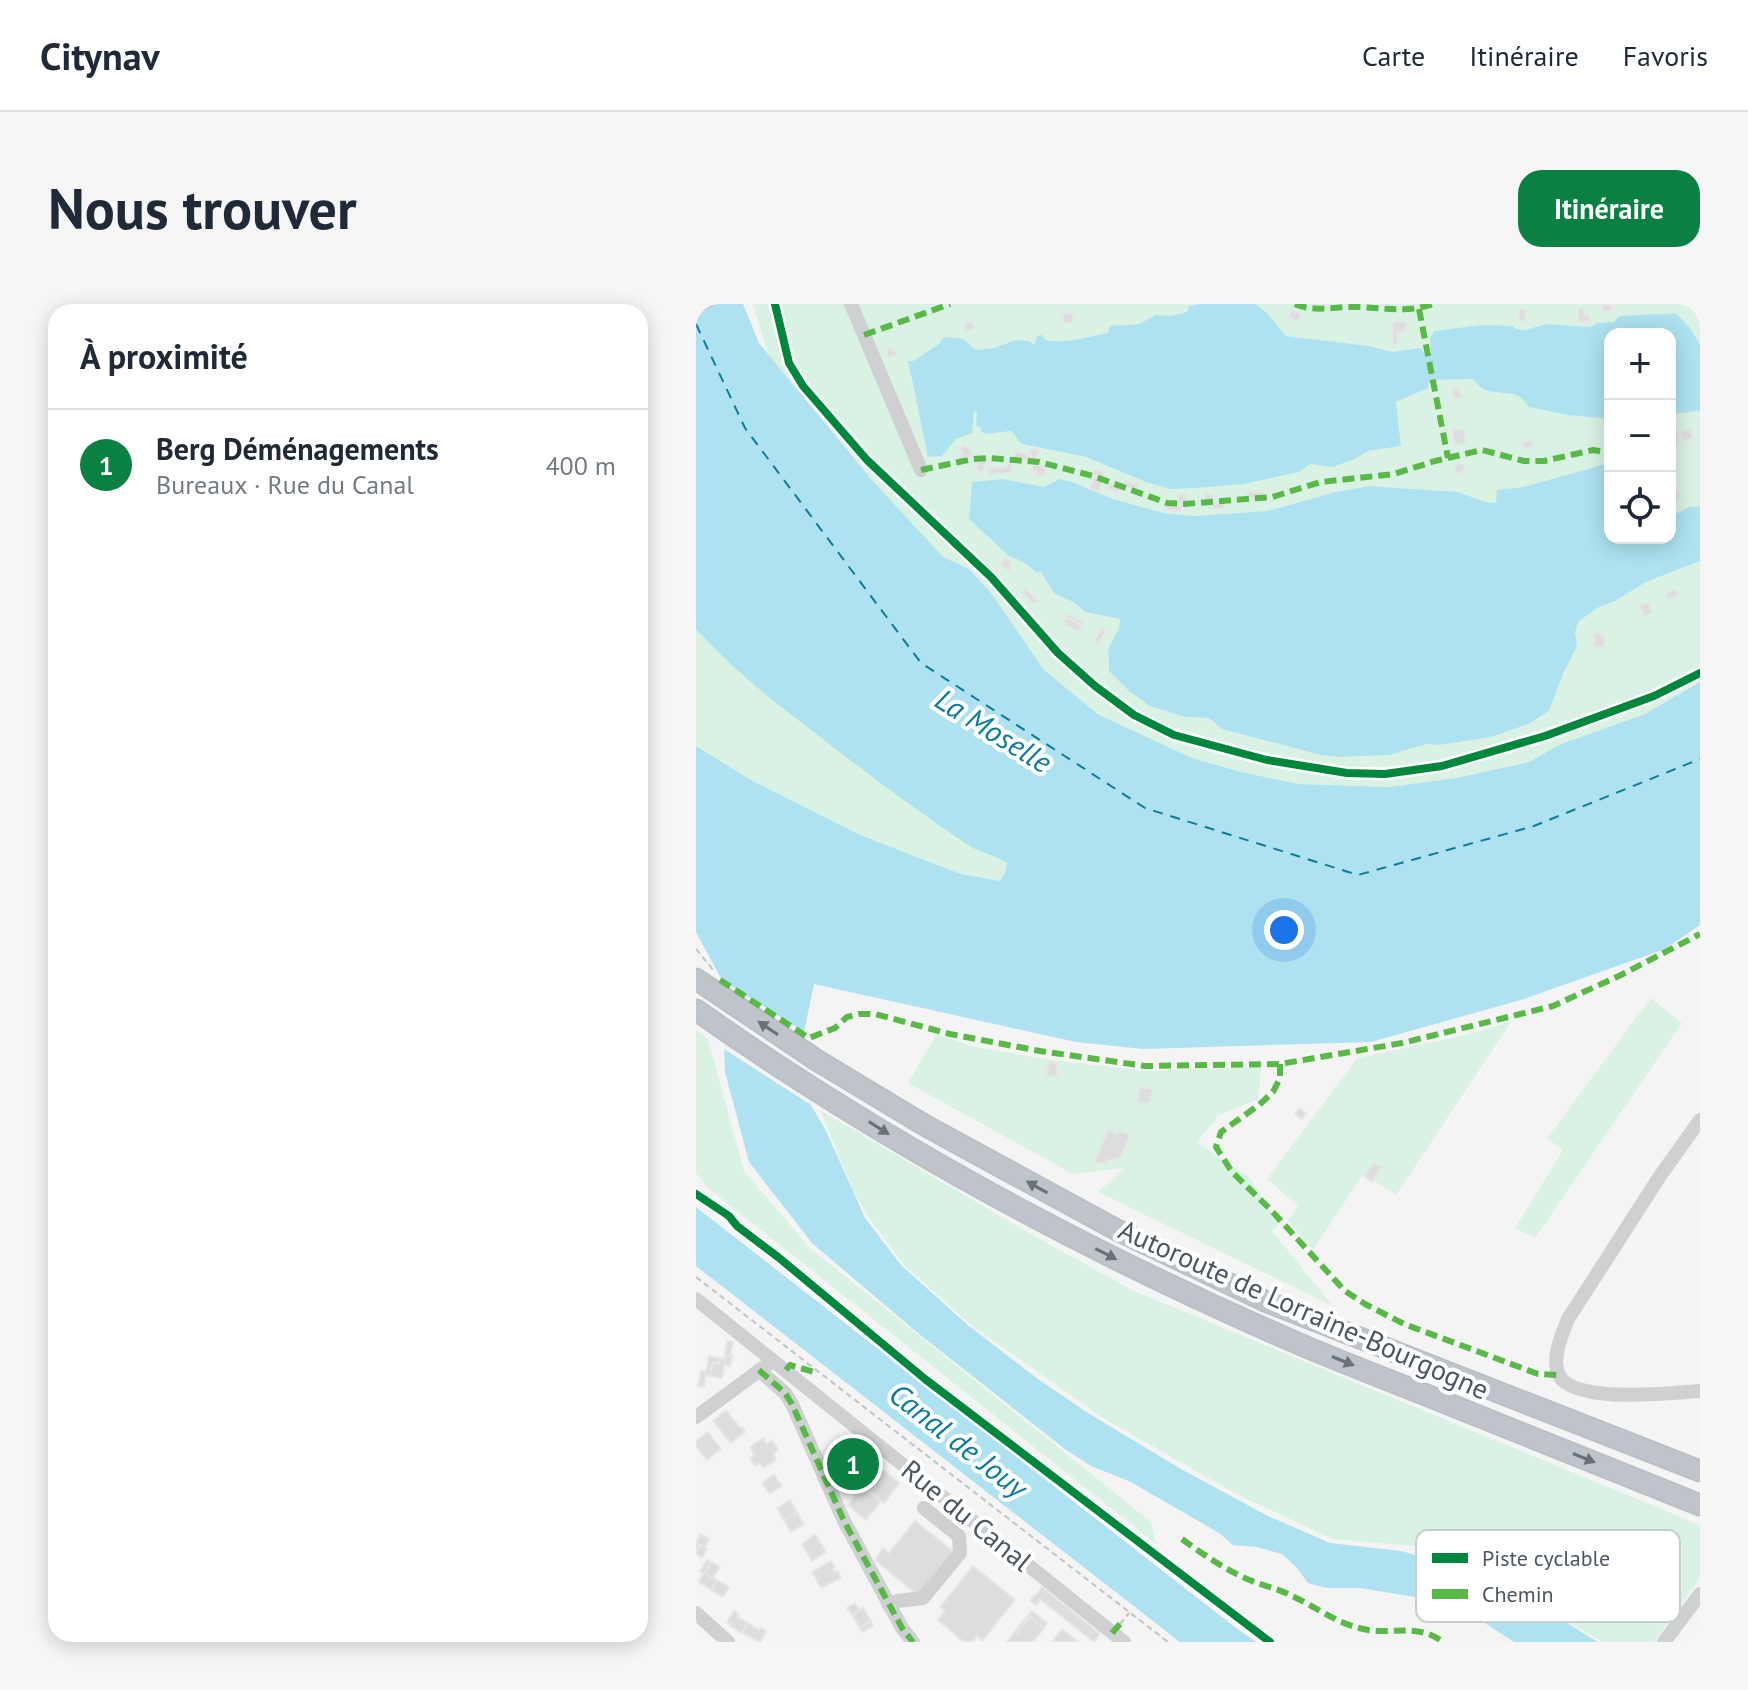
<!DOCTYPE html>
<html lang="fr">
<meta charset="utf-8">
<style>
:root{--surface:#fff;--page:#f6f6f7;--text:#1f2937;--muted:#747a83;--line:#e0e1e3;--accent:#0b8043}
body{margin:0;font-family:"PT Sans",sans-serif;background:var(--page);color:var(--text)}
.controls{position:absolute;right:24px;top:24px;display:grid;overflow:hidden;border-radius:16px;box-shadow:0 4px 20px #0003}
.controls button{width:72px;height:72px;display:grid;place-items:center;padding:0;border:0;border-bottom:2px solid var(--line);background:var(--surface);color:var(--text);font:40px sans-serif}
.you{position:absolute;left:588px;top:626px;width:28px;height:28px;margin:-20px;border:6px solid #fff;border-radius:50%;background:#1a73e8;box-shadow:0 0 0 12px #1a73e833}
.badge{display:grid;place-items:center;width:52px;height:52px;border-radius:50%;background:var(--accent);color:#fff;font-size:26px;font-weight:700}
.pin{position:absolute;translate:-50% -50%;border:4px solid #fff;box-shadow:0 2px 8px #0006}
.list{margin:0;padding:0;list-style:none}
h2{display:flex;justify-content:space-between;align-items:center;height:104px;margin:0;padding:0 32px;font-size:34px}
h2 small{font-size:26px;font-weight:400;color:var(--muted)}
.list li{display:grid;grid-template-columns:52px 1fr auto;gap:24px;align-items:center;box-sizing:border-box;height:112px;padding:0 32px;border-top:2px solid var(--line)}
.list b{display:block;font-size:30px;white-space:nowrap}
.list p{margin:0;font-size:26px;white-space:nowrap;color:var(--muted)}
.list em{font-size:26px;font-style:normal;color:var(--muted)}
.icon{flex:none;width:44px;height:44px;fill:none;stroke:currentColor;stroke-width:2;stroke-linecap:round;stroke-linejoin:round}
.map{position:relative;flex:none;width:1004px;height:1338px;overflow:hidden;border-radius:24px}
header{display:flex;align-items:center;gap:48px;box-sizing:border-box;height:112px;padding:0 40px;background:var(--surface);border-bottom:2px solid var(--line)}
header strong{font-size:38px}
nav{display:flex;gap:44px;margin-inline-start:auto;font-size:28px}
.intro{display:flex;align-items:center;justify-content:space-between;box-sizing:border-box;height:192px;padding:0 48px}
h1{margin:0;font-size:56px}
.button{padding:20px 36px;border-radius:24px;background:var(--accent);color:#fff;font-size:28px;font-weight:700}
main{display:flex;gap:48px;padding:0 48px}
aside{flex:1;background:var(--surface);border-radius:24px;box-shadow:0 4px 20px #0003}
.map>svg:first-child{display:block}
</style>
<header>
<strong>Citynav</strong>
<nav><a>Carte</a><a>Itinéraire</a><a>Favoris</a></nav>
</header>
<div class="intro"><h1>Nous trouver</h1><a class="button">Itinéraire</a></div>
<main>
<aside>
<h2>À proximité<small></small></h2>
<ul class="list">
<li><span class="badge">1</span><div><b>Berg Déménagements</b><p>Bureaux · Rue du Canal</p></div><em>400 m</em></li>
</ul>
</aside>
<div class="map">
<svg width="1004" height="1338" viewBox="0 0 1004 1338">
<rect width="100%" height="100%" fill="#f4f4f4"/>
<g fill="#d9f2e3">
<path d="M57 0H504L493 2 492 8 475 12 460 11 443 20H429L413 29 379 36 360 38 349 36 337 40 334 37 320 36 298 44 280 46 273 41 248 34 243 40 217 57 214 71 233 153 246 152 260 135 268 130 278 108 282 107 284 123 290 130 315 127 326 140 390 153 450 178 474 185 501 184 548 180 603 168 614 160 637 163 659 155 672 147 705 142 700 98 731 84 732 80 740 76 777 75C782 80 786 85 792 87 811 92 821 84 834 103L871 111 914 115V161H906L827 183 801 186V199L789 198 762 188 673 182 639 188 572 207 496 212 468 209 355 179 348 183 307 175 276 178 273 215 313 252H318L330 262 344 266 358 289 379 299 389 308 425 315 423 324 412 345 413 367 433 387 454 402 489 413 513 414 527 425 625 451 643 453 694 451 730 440 743 441 795 433 867 370 881 342 879 328 883 317 903 303 919 297 950 278 1004 257V378L949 410 865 440 833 458 760 474 694 483 603 480 545 468 496 454 403 411 348 366 273 265 247 254 175 175 72 50Z"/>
<path d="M560 0H1004V41L995 25 980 9 923 12 918 18 901 19 895 23 850 20 829 26 820 25 734 35 735 50 728 51 724 44 696 48 672 42 590 32 572 10Z"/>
<path d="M1004 107V202L993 203 974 213V110Z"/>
<path d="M0 325 17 344 172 470 276 543 300 552 311 560 304 577 265 570 164 531 55 476 0 442Z"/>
<path d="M955 694 986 719 839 934 819 924 867 846 851 834Z"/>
<path d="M815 718 700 891 667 870 617 946 592 917 602 902 571 875 661 754 761 733Z"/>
<path d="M0 726 12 735 48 867 114 944 455 1218 460 1240 11 883 0 869Z"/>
<path d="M241 730 275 742 348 755 451 767 565 763 562 795 523 811 501 838 554 874 583 920 576 927 637 1002 402 888 429 864 377 870 212 779Z"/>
<path d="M124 806 331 928 438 987 1004 1221V1274L958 1338H906L823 1288 738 1244 637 1235 542 1191 407 1114 275 1021 209 962 171 911 157 886Z"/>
</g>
<g fill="#aee2f0">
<path d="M0 0H47L63 39 175 175 247 253 273 265 295 289 348 366 403 411 496 454 545 468 603 480 694 483 760 474 833 458 865 440 949 410 1004 378V621L969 645 825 696 675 738 447 745 380 738 118 680 108 728 115 801 130 827 169 914 205 961 273 1022 342 1075 392 1109 485 1165 570 1211 634 1239 705 1247 764 1263 804 1286 823 1290 902 1338H818L772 1308 743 1297 664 1284H630L612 1279 600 1263 586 1250 561 1243 537 1241 523 1229 435 1178 395 1162 369 1145 223 1030 116 939 53 858 29 768 26 676 0 628V442L55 476 164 531 265 570 304 577 309 568 311 559C299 551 284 549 272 541 220 506 169 468 119 429 77 397 35 364 0 325Z"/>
<path d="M504 0H560L572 10 590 32 673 42 696 48 725 44 729 51 735 50 734 35 738 27 786 21 817 22 820 25 829 26 850 20 895 23 901 19 918 18 923 12 980 9 995 25 1004 41V107L974 110V30H914V115L871 111 833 103C821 84 810 92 792 87 786 85 781 80 777 75L740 76 732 80V84L700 98 705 142 672 147 659 155 637 163 614 160 603 168 548 180 501 184 474 185 450 178 390 153 326 140 315 127 290 130 286 128 284 123 280 122 281 107 278 108 276 129 260 135 246 152 232 153 212 57H217L243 40 248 33 267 35 280 46 298 44 320 36 334 37 337 40 339 39 341 32 346 31 349 36C370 40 391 33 412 29L414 22 443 20 460 11 475 12 491 8 493 2Z"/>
<path d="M906 161H914V234H974V213L993 203 1004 202V257L950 278 919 297 903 303 883 317 879 328 881 342 867 370 853 407 832 420 795 433 743 441 730 440 694 451 643 453 625 451 526 425 513 414 489 413 454 402 433 387 413 367 412 345 423 324 424 315 389 308 379 299 358 289 344 267 341 269C338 265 318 252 313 252L273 215 276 178 307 175 348 183 364 175 376 178 417 195 438 201 468 209 496 212 572 207 639 188 673 182 762 188 789 198 800 199 801 186 827 183Z"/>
<path d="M0 903 536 1321 560 1338H484L0 962Z"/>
</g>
<path fill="#f4f4f4" d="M26 676 108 728 115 801 28 745Z"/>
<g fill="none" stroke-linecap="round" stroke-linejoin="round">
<path stroke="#0c7c9b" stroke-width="2" stroke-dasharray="10 8" stroke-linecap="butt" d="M0 20 49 124 225 359 449 504 662 571 838 522 1004 455"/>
</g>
<g fill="#ddddde" stroke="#e5e6e7" stroke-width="2">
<path d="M907 0 916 1 915 9 905 6Z"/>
<path d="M887 3 889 12 893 11 894 17 882 18V4Z"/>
<rect x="823" y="5" width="7" height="12"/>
<path d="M595 6 605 10 602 18 592 14Z"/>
<path d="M377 9V19H367V10Z"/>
<path d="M276 16 279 25 270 27 268 20Z"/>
<path d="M710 17 711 27 701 29V40H697L696 19Z"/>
<path d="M196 43 197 47 200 46 201 51 191 53V45Z"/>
<path d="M764 85 765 94 758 95 756 86Z"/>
<path d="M767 124 770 139 759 141 756 127Z"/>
<path d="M994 125 997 134 987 137 984 128Z"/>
<path d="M980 127 983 137 974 140V129Z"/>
<path d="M835 136 837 143 828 145 827 139Z"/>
<path d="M269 141 277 149 272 154 269 152 267 155 264 152 267 149 263 145Z"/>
<path d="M337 144 344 146 339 156 334 155 335 151 332 150 333 145 336 146Z"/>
<path d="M319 147 332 150 334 156 318 154Z"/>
<path d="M291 156V161H288V167L281 168V158Z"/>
<path d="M761 158 769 161 766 168H764V170L758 168Z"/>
<path d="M313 160 316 161 315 169 292 170 291 164 309 163Z"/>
<path d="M337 160 350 163 349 172 339 171 340 167 336 166Z"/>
<path d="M397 165 409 168 406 173 396 170Z"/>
<path d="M398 173 407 176 403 187 394 185Z"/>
<path d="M430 177 443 180 441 186 429 182Z"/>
<path d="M414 179 424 182 422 189 412 185Z"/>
<path d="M980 185 986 193 980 197 975 188Z"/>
<path d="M552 188H568V193L552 194Z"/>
<rect x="482" y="190" width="8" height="9"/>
<path d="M508 190H518V197L509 198Z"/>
<path d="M528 199 529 205H517L516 200Z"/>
<path d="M471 200 486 202V207H474L470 205Z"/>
<path d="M309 254 315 258 313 261 315 263 313 267 304 261Z"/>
<path d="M330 285 342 297 338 300 326 289Z"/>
<path d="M980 285 983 291 972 295 969 289Z"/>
<path d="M952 298 956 309 948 313 944 301Z"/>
<path d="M372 310 388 318 386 321 370 313Z"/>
<path d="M370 313 386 321 382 328 367 319Z"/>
<path d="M405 324 410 327 403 340 398 337Z"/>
<path d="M898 329 908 330V343H897Z"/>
<path d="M353 758 361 759V773L350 771Z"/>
<path d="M443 783 456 785 454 800 441 798Z"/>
<path d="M603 804 610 809 606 815 599 810Z"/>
<path d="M412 826 421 830 422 826 434 831 425 853 410 857 409 859H398Z"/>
<path d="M678 858 686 863 676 878 668 872Z"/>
<path d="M31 1037 37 1038 34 1052 29 1051Z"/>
<path d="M30 1051 36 1052 34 1062 28 1061Z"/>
<path d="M13 1052 24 1054 23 1059 17 1058 14 1072 10 1071Z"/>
<path d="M24 1054 29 1055 26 1074 14 1072 17 1058 23 1059Z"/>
<path d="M5 1067 10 1068 8 1083 2 1082Z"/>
<path d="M30 1106 44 1124 46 1123 49 1128 35 1139 17 1117Z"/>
<path d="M12 1128 25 1145 11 1156 0 1142V1137Z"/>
<path d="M67 1134 70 1140 76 1136 82 1146 77 1150 80 1154 77 1158 67 1164 64 1159 59 1162 54 1154 59 1151 54 1143Z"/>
<path d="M163 1147 203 1179 188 1199 147 1166Z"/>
<path d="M78 1170 86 1182 74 1190 66 1179Z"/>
<path d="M167 1182 185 1197 170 1216 152 1201Z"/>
<path d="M94 1196 101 1208 88 1216 81 1204Z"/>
<path d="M101 1208 108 1220 95 1228 88 1216Z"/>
<path d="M219 1217 257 1247 222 1291 179 1256 187 1244 193 1249Z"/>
<path d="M5 1230 13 1235 8 1244 4 1241 0 1248V1236H1Z"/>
<path d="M119 1230 130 1248 116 1257 106 1240Z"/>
<path d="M4 1241 11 1245 6 1254 0 1249Z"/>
<path d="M11 1256 15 1258 9 1269 21 1276 15 1286 3 1278 7 1270 4 1267Z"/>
<path d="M135 1257 139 1263 137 1265 139 1268 142 1267 145 1274 125 1284 116 1268Z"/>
<path d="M15 1258 24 1263 17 1274 9 1269Z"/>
<path d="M277 1262 319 1296 286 1337 281 1332 276 1338H268L242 1316 249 1306 244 1303Z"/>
<path d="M21 1276 33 1283 27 1293 15 1286Z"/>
<path d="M346 1283 404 1330 398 1338 344 1295 340 1301 334 1297Z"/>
<path d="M159 1299 164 1306 156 1311 151 1304Z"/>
<path d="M167 1304 175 1317 164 1324 156 1311Z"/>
<path d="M38 1307 43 1310 41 1313 52 1319 46 1329 34 1322 36 1320 31 1318Z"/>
<path d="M336 1307 351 1319 348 1324 334 1313 321 1329 319 1327Z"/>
<path d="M334 1313 348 1324 337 1338H311L319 1327 321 1329Z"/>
<path d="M175 1317 177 1322 167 1328 164 1324Z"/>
<path d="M52 1319 63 1326 65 1324 70 1327 64 1338 46 1329Z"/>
<path d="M366 1325 382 1338H356Z"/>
</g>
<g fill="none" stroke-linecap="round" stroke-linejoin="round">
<g stroke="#b9bec3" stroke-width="23">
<g id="highway">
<path d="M0 675 122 757 230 822 421 926 569 997 1004 1167"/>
<path d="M0 706C187 838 391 948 601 1039 645 1058 690 1075 735 1093 825 1129 914 1165 1004 1201"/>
</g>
</g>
<g stroke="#bcc7c4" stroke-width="2" stroke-dasharray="6 4" stroke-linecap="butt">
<path d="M0 645 19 668"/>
<path d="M0 973 472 1338"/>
<path d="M424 1320 433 1309"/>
</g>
<g stroke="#ced0d2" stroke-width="14">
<path d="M155 0 225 166"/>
<path d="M1004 816 964 872 872 1015C866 1031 856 1052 862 1069 873 1101 976 1089 1004 1087"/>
<path d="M0 995 428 1338"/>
<path d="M63 1066 89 1089 96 1100 148 1217 206 1324 217 1338"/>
<path d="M0 1113 71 1061"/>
<path d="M128 1173 136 1170 152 1145"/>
<path d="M193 1301 201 1297 227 1294 264 1249 263 1232 228 1204"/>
<path d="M0 1309 32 1338"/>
<path d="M968 1338 1004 1290"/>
</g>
<use href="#highway" stroke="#bec4c9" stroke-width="20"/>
<g stroke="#c9cacc" stroke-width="6">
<path id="rail" d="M0 6 15 0"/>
</g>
<use href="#rail" stroke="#fff" stroke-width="3" stroke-dasharray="9" stroke-linecap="butt"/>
<g stroke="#58b947" stroke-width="6" stroke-dasharray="12 6" stroke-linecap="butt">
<path d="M599 0C619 9 641 2 662 3 688 4 712 9 737 0"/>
<path d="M723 5 752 154"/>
<path d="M168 31 254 0"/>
<path d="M225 166 277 155 292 154 343 158 397 172 471 199 488 200 576 193 625 178 698 170 739 157 786 146 828 157H848L897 146 909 148"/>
<path d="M24 676 113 734 139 724 151 713 163 710H179L254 730 344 747 449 762 584 760 706 739 857 702 925 671 1004 630"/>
<path d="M584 760V774L577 788 563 801 525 828 520 843 536 868 574 905 649 987 669 1000 708 1020 842 1070 862 1071"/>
<path d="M63 1066 89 1089 96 1100 148 1217 206 1324 217 1338"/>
<path d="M90 1066 94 1061 118 1068 121 1067"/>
<path d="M486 1235C509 1252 534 1269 561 1279 573 1283 585 1286 596 1292 618 1302 639 1318 663 1324 694 1333 719 1317 747 1338"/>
<path d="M416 1329 424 1320"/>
</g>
<g stroke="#fff" stroke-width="13">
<g id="cycleway">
<path d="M79 0 93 59 107 82 171 156 295 273 362 349 399 382 438 411 478 431 571 456 651 469 689 470 746 462 849 432 958 392 1004 369"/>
<path d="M0 890 33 912 41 922 82 953 229 1075 574 1338"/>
</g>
</g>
<use href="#cycleway" stroke="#00873e" stroke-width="8"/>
</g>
<defs><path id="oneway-solid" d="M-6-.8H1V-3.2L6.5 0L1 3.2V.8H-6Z" transform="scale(2)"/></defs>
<g fill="#67727b">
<use href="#oneway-solid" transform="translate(72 724) rotate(-146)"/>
<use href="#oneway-solid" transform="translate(183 824) rotate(32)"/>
<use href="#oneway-solid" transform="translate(341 883) rotate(-151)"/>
<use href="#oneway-solid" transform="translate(410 950) rotate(27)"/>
<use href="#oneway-solid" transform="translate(647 1057) rotate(22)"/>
<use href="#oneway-solid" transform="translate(888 1154) rotate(22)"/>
</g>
<g text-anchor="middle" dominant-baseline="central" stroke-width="8" stroke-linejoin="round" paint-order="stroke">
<g font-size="28" fill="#4a5661" stroke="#fff">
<text transform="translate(608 1005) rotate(24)">Autoroute de Lorraine-Bourgogne</text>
<text transform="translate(271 1211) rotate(39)">Rue du Canal</text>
</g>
<g font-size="30" font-style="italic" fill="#0c7c9b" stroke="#fff">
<text transform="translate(298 426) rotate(32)">La Moselle</text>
<text transform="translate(263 1136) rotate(38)">Canal de Jouy</text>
</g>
</g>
<rect x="720" y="1226" width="264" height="92" rx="12" fill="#fff" stroke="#c9ccd0" stroke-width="2"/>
<rect x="736" y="1249" width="36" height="10" fill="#00873e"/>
<rect x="736" y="1285" width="36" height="10" fill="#58b947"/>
<g font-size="22" fill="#4a5661">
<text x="786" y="1262">Piste cyclable</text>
<text x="786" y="1298">Chemin</text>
</g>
</svg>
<div class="controls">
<button>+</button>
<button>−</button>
<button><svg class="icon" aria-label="locate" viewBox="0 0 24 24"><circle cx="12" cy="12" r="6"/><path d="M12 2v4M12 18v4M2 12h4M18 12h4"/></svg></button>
</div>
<div class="you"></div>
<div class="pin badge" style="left:157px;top:1160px">1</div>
</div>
</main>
